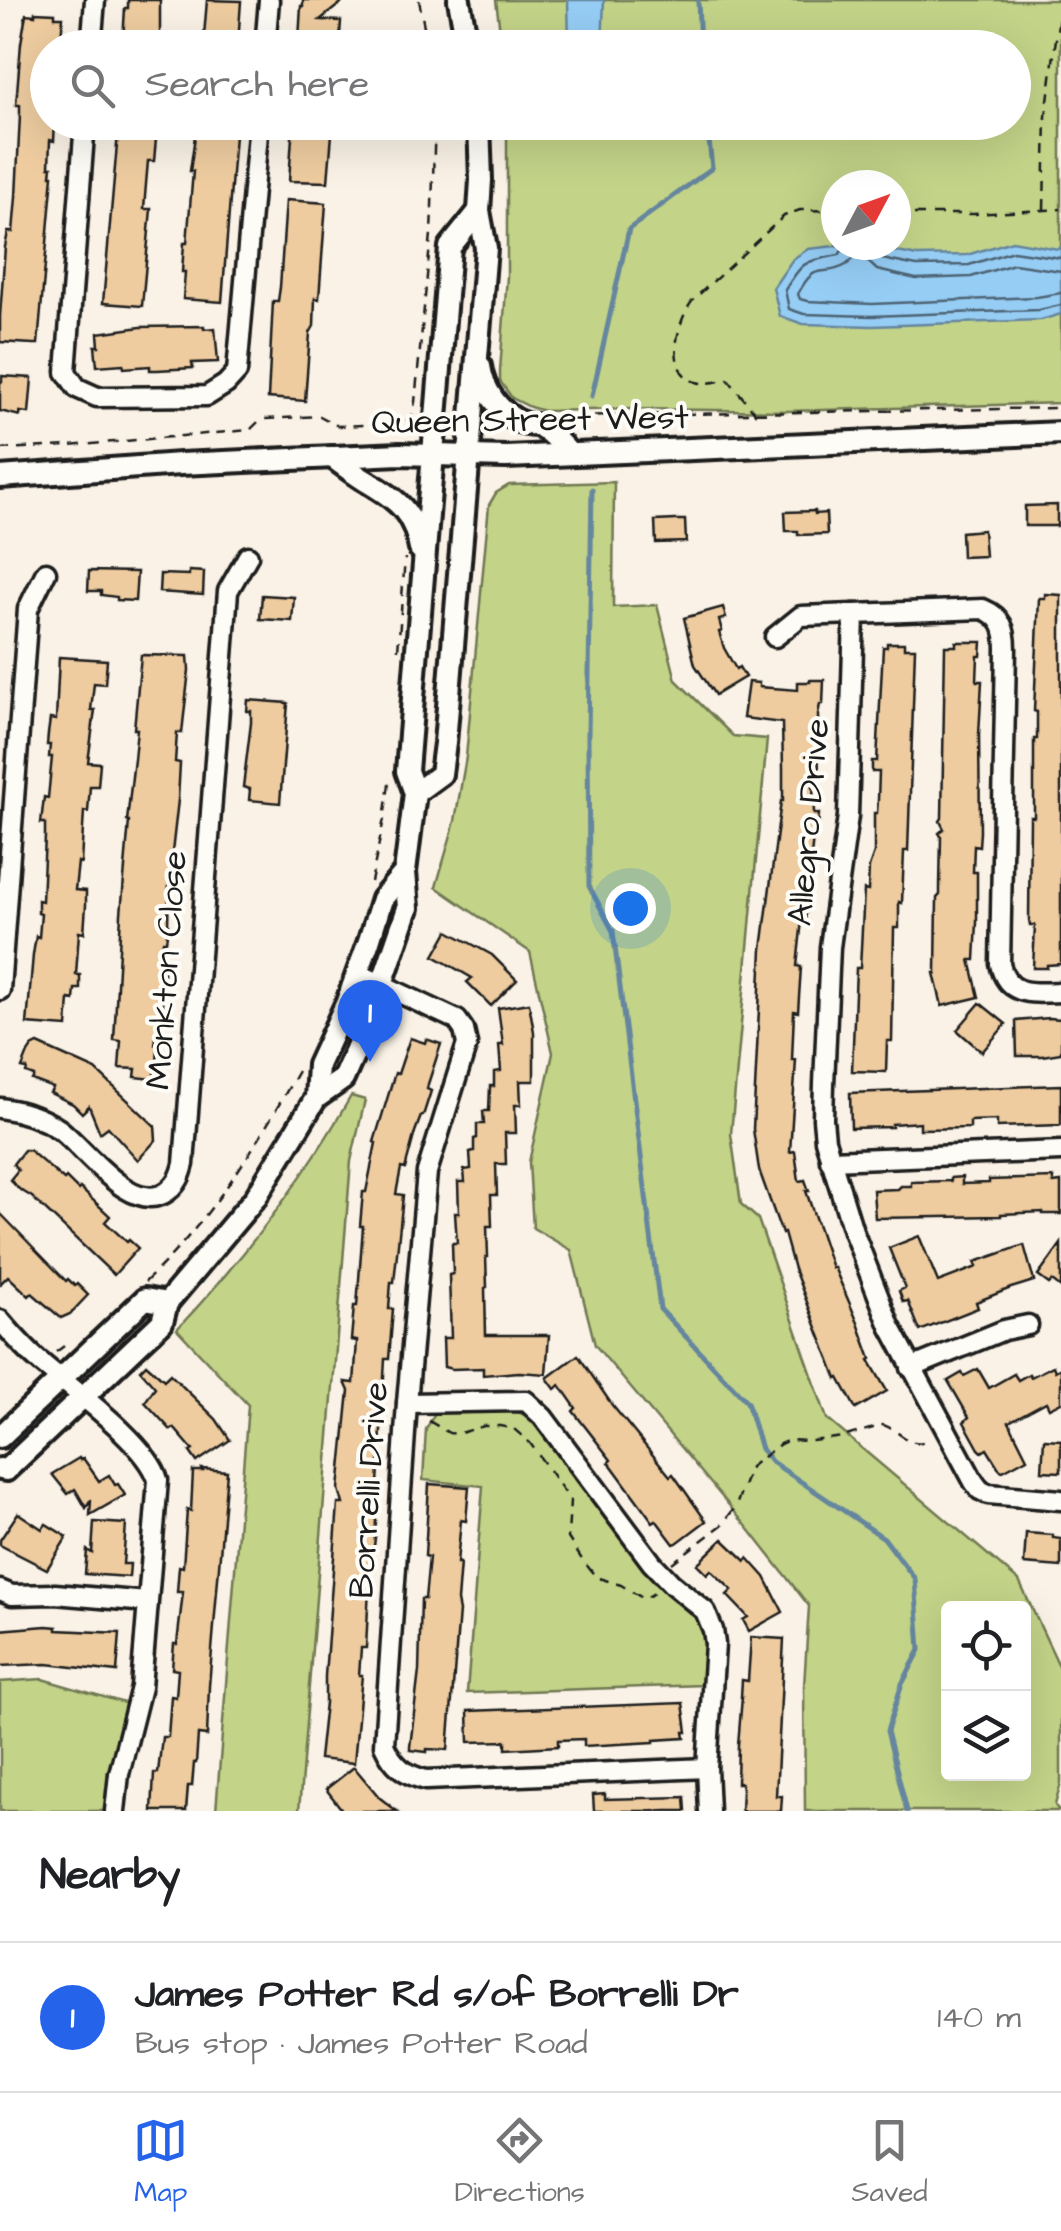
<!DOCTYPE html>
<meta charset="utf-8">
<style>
:root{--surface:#fff;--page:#f2f2f2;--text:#202124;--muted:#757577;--line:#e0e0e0;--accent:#2563eb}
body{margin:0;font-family:"Architects Daughter",sans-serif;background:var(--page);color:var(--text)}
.controls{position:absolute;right:30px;bottom:30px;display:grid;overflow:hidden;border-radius:10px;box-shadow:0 10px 40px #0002}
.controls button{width:90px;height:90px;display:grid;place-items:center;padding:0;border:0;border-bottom:2px solid var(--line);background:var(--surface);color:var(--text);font:50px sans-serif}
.compass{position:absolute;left:821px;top:170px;width:90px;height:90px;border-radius:50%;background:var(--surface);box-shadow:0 10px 40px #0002;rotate:49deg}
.you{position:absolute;left:630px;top:908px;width:35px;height:35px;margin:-25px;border:8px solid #fff;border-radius:50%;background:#1a73e8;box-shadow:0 0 0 15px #1a73e833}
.badge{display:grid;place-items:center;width:65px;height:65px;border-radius:50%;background:var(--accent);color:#fff;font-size:32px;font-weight:700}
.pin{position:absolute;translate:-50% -82px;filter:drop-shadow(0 2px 5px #0008)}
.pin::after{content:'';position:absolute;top:52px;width:35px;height:30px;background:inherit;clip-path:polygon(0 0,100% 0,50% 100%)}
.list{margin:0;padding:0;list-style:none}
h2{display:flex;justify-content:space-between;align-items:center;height:130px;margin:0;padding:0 40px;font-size:42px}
h2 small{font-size:32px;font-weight:400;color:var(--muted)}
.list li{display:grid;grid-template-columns:65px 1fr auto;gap:30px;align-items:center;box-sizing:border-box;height:150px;padding:0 40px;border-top:2px solid var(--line)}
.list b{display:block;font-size:38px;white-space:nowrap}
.list p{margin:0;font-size:32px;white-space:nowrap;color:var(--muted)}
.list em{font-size:32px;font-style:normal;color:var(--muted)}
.icon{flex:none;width:55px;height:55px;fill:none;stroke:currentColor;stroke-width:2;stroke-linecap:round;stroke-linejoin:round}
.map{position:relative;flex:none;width:1061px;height:1811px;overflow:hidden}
.search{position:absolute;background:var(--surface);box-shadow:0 10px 40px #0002;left:30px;right:30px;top:30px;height:110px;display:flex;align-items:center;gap:25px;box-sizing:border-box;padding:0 35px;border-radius:55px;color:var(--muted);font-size:38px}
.sheet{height:280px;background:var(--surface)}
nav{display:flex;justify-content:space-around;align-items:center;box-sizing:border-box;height:140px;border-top:2px solid var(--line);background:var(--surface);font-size:28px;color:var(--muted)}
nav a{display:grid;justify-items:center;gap:5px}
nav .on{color:var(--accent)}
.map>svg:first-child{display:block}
</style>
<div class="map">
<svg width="1061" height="1811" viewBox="0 0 1061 1811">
<rect width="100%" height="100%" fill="#faf2e6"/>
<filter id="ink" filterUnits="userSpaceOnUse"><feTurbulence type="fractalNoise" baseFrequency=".01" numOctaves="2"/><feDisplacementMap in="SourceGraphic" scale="20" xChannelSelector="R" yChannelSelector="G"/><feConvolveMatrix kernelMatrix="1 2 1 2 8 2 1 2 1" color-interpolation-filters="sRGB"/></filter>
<g filter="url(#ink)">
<g fill="#c3d388" stroke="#707852" stroke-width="2.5" fill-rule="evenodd">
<path d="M496 0H1061V403L788 411 633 409 544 411 530 407 512 398 500 381V371L507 276V123L1014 122V48L502 47ZM836 185H896V245H836Z"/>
<path d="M614 482 613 607 657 605 676 680 733 736 767 739 731 1134 741 1204 758 1219 827 1419 1019 1581 1061 1670V1783L1055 1805 1059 1811H805L804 1686 809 1606 748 1528 595 1345 571 1250 533 1228 529 1162 553 1053 530 952 436 887 455 821 466 757 489 505 496 493 509 485ZM948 1608H1024V1774H948Z"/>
<path d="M351 1096 365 1100 351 1161 299 1811H216L248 1405 177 1329C245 1257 302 1182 351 1096Z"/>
<path d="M514 1410 529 1417 647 1574 696 1617 705 1637 703 1685 467 1693 483 1486 423 1480 426 1429 435 1413Z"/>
<path d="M42 1679 128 1704 108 1771 106 1811H0V1682Z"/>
</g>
<g fill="#96cdf5" stroke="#65869e" stroke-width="2.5">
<path d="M568 0H604L602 47H569Z"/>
<path d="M1012 241 1058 249 1061 247V314L1041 320 872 326 803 324 780 316 773 288 793 259 808 249 835 246 874 247 917 256 967 255Z"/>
</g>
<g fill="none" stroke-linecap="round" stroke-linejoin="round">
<g stroke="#4d6373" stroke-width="2.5">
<path d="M846 245 839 255C805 262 804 259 785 290L789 309 804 314 871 316 1039 310 1061 305"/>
<path d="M875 245 876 253 882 259 917 266 969 265 1013 251 1061 258"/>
<path d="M1061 271 1014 264 971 277 916 279 877 270 859 253C858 254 848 264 846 265 822 279 816 259 798 294L800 299 807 301 872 304 1037 297 1061 293"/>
</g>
<g stroke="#65869e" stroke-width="5">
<path d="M698 0 700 48"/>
<path d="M592 396 629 229 712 168 707 122"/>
<path d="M592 489 588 735 589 886 613 931 660 1309 747 1402 761 1449 772 1462 884 1538 915 1579 920 1650 902 1684 887 1731 907 1811"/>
</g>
</g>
<g fill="#eecca0" stroke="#1c1c1c" stroke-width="2.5">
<path d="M128 0H160V35L164 36 163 48H125V41H123L125 8H128Z"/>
<path d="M207 0 241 1 238 44H236V48H203Z"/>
<path d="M303 0H345L320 20 341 21 339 48H302V40H299L301 6H303Z"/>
<path d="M35 12 55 13V17H63L60 48H48V122H55L54 141 50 140 49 167H52L51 175H53L38 344H33L0 342V316L5 247 8 232H13L16 197 20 115V105H16L21 43 26 14 35 15Z"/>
<path d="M119 122H153L152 139H156L154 161H148L146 184 144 209H151L142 306 103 303Z"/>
<path d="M197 122H236L222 302 183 299 185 272H182L184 243H187L193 171H190Z"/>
<path d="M293 122H333L328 182 289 181Z"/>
<path d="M286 200 326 203 319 299 315 298 314 326 310 333 305 401 268 398 273 301H278L280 287Z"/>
<path d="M204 326V329L215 328 218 362 192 363 193 368 157 370H150V366L124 368 123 364 97 366 95 346H99L98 333 141 327Z"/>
<path d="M2 376 32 378 29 413 20 412V416L0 411V382H2Z"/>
<path d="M1057 505V526H1025V506Z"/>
<path d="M815 511V514L826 513 827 534 798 535V531H786L785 512Z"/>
<path d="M676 520H685L686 542 656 543 655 521Z"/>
<path d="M983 530 985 556 962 557 961 532Z"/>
<path d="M89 571 137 572 135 601 117 600V597L101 595V591H88Z"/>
<path d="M189 571 204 572 203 595 159 592 160 574 189 575Z"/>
<path d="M1045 594 1061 595V964L1047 965V968H1033L1035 925H1030L1029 920 1030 817H1034V739H1037V712L1034 711 1039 598H1045Z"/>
<path d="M262 595 294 597 292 621 260 619Z"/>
<path d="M723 607 726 618 719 620 722 631 719 632 724 648 736 669 739 667 745 677 715 695 695 665 684 618Z"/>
<path d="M956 642H982L981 656H978L977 681H982L979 735 980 832 979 846 974 845 973 872H977V922L975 960H970L979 997 942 1006 934 973H936L937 898 940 895V887L941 836 939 833 944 829 940 821 942 818 945 646H956Z"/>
<path d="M887 643H904V648H915L908 851H904L902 903 899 902V928H894L892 1041H887L886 1072 852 1071 856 968H860L864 890 868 891 869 867 874 853V813H877L878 800 879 772H872V761H877L883 647H887Z"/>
<path d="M141 655 188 656 189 670 182 733H177L175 762 180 763 178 800 169 879 168 928 166 941H163L160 968 164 971 163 1006 160 1005 155 1045 158 1046 157 1063 161 1064 160 1075 154 1074V1079L135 1077 136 1069 119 1068 121 1041 114 1040 121 914 129 821H127L134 759 137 729H134Z"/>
<path d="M59 657 107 660 105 684 94 683 91 710H95L88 762 100 763 98 786H90L88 812 84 811 81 863 78 862 75 890 86 891V905L84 933 79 932 76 975H80V989H75L74 1000 69 999 67 1027 27 1024 33 955 36 936 39 937 41 914 38 913V900L42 901 45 836V823H41L44 797 48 798 52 757H49L50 745H47L48 734 50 719 56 720Z"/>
<path d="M810 680H824L823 704H820L818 715 819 782H813L814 814H819L818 827H814L809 876H812L805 920H802L797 966 801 967 798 1012 794 1011 792 1060H796L790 1152 795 1151 799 1181 805 1180 809 1191H806L832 1268 834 1267 858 1323 871 1359 869 1360 887 1391 856 1409 839 1378 837 1379 794 1269 784 1233 782 1234 759 1170 753 1129 762 949 781 801H783V768L782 723 743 718 748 682 759 683V687L798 690V682H810Z"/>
<path d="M248 700 288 703 280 803 249 800 250 789 243 787 251 723V711H247Z"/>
<path d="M448 931 492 955 517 980 491 1006 467 982 472 978 434 956Z"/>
<path d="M529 1003 534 1032V1081H520L521 1105H515L516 1133H505L506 1164H496L497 1195H491L492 1226H487L488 1257H486L487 1287 485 1288 486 1335H549L546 1374 519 1372 483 1375V1368L452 1369 444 1367 443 1338H451L449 1275 453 1274 452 1243H457L455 1213H459L458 1182H465L464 1170 471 1169 470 1152 474 1151V1139L477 1138V1124H484L483 1111H489L490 1086H494V1072L501 1071 499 1045H503L498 1008Z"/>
<path d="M980 1003 1006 1024 982 1052 957 1030Z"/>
<path d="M1049 1018 1061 1019V1053L1042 1056H1017L1016 1021Z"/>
<path d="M410 1038 425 1043 426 1039 441 1044 428 1084 427 1089 431 1091 423 1116H421L415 1132 405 1169 401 1168 396 1194 403 1195 402 1206 394 1282H391L389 1309H393L389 1359H385L375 1538 369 1587 366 1648H361L359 1675H362L354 1763 319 1759 325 1703V1676L338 1504H343L339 1489 349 1391 345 1382 354 1383 357 1341 351 1340 354 1306H357L363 1226H360L363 1192H366L376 1143 374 1142 395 1073 398 1074Z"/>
<path d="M38 1044 96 1070 155 1126 156 1140 138 1160 108 1127 100 1133 89 1106 82 1113 73 1104 50 1093 53 1088 32 1080 34 1076 26 1073 27 1069 22 1068 28 1053 32 1047Z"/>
<path d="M1061 1085V1125L997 1127V1120L970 1121V1128L920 1129V1122L892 1124V1127L851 1128 850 1093Z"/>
<path d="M24 1150H29L64 1180 66 1178 78 1190 80 1188 110 1216 105 1222 127 1242 129 1240 138 1248 114 1275 32 1197 19 1189 10 1180 18 1170 13 1164Z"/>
<path d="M962 1177V1184L989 1183V1180L1053 1178V1183L1061 1182V1214H1043V1212L1001 1214V1216L875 1218 873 1190 898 1189 901 1186H911V1182L951 1181V1178Z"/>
<path d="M0 1213 66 1281 68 1279 75 1286 77 1284 88 1295 70 1314 61 1318 32 1293 29 1296 8 1276 0 1284Z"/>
<path d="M919 1236 938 1282 977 1267 975 1262 1024 1245 1034 1281 1011 1288 976 1302 978 1308 920 1331 908 1301 903 1302 899 1291 905 1288 889 1248Z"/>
<path d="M1061 1244V1288L1052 1281 1049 1284 1038 1276Z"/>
<path d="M578 1355 612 1405 670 1476 673 1474 706 1521 677 1543 674 1544 656 1520 653 1522 645 1511 609 1462 611 1460 573 1411 576 1408 560 1385 555 1389 547 1378Z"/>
<path d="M146 1364 164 1380 170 1374 216 1419 230 1440 197 1462 190 1452 193 1450 174 1428 171 1430 145 1402 155 1387 140 1370Z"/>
<path d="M1053 1366 1055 1371 1061 1368V1402L1049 1408 1046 1402 1009 1422 1027 1458 1003 1471 1000 1470 987 1449 982 1452 979 1449 964 1422 969 1417 948 1381 962 1373 964 1376 978 1369 989 1388 1014 1374 1018 1380 1029 1374 1031 1377Z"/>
<path d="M1044 1439 1061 1440V1472L1042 1471Z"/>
<path d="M79 1458 80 1460 83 1458 99 1481 109 1475 115 1485 118 1484 125 1495 90 1515 91 1500 86 1508 75 1489 68 1494 52 1474Z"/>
<path d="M202 1469 227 1471 209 1686 207 1736 198 1735 196 1763H194L192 1786H188L186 1811H152L154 1773H158L162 1737H168L171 1696 176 1697 178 1670 172 1669 174 1644H177L183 1592H177L179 1566 183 1567 187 1510 191 1511 193 1471H203Z"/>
<path d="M429 1484 469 1487 466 1521 461 1520 457 1563H460L457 1601 459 1611 448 1750 427 1749V1752L410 1750V1747L419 1671 421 1599H425L429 1557 425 1556Z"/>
<path d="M18 1513 42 1529 46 1524 67 1537 47 1569 0 1545V1540Z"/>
<path d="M94 1522 126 1524 123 1564H130L129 1577 85 1574 87 1550 92 1553Z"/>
<path d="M1026 1533 1053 1535V1538L1061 1539V1567L1024 1564Z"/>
<path d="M723 1539 746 1561 748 1558 765 1577 783 1612 749 1631 743 1620 748 1617 727 1595 732 1590 711 1570 707 1574 697 1564Z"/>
<path d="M46 1626 57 1627V1630L120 1633 117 1672 47 1664 0 1666V1630Z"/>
<path d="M751 1637 784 1639 776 1796H782L781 1811H741L742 1789 741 1783H737L738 1745 742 1697H741L742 1680 748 1681Z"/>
<path d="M683 1703 687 1732H684L685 1738 654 1740V1742L584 1746V1739L558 1740V1746L506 1749V1741L469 1742 468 1711Z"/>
<path d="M354 1767 380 1798 397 1811H343L326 1789Z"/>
<path d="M605 1794V1799L685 1797 686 1811H594L593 1795Z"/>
</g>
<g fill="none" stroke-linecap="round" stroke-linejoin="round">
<g stroke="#1c1c1c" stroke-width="25">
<g id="minor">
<path d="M91 48 95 0"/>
<path d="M265 48 269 0"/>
<path d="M85 122 66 372 77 388 97 397 207 396 226 384 237 372 259 122"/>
<path d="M775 637 801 616 854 614"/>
<path d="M357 973 457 1020 464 1030 467 1044 427 1172 407 1403 384 1745C393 1765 405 1775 426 1780L707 1768"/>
<path d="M0 990 28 609 46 572"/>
<path d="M1061 992C1033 993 1007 997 1000 964L1006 649C1006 629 1002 617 983 609L854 614 848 816 830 947 824 1084 823 1119 825 1140 853 1231 890 1326 974 1482 980 1490 988 1494 1061 1500"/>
<path d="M0 1108C22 1111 41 1117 59 1129 86 1149 132 1217 168 1191 178 1183 181 1176 184 1164L228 591 248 556"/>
<path d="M830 1160 1061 1151"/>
<path d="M0 1320C12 1334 24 1348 38 1360 69 1387 148 1443 158 1480L141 1687 119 1774 115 1811"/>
<path d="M911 1368 1004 1330 1028 1325"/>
<path d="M407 1403 526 1401 543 1417 652 1563 672 1584 705 1611 713 1630 715 1644 707 1768 709 1811"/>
<path d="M0 1590 12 1595 55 1594 147 1602"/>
</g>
</g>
<g stroke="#1c1c1c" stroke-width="28">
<g id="major">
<path d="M459 0 468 48"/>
<path d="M480 366C483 389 499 414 523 423 528 425 534 424 539 426 550 431 561 445 570 454"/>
<path d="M332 457C343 465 354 474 366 481 397 499 414 512 420 549"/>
<path d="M0 477 180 464 400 454 506 457 1061 433"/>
<path d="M415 793 441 774 445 743 486 248 479 211 481 180 479 122"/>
<path d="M316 1098 318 1065 347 1002 369 941 382 899 405 872"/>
<path d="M0 1437 145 1299 167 1303"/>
<path d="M0 1469 6 1470 162 1322 167 1303 256 1197 316 1098 343 1079 372 1013 408 908 405 872 415 793 407 771 450 247 479 211"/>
</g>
</g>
<g stroke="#1c1c1c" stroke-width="2.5" stroke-dasharray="10 8" stroke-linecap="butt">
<path d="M419 0 428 48"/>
<path d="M1044 209 1046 116 1061 0"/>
<path d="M896 214H974L1061 209"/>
<path d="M756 414 728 379C718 381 706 385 696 382 663 372 678 317 694 299L784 216 800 210 836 211"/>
<path d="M558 416 1061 408"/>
<path d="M0 449 69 446 250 430 259 421 265 419 320 416 338 426 393 424 406 421 412 416 415 402 431 234 435 122"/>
<path d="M398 650 405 558"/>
<path d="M371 882 384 819 390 777"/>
<path d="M145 1282C209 1222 256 1147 298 1071"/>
<path d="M56 1352 64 1346 70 1344"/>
<path d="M429 1421 449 1433 457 1434 484 1426H500L514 1429 530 1443 570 1500 568 1538 581 1558 596 1577 621 1585 644 1599 654 1593"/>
<path d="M672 1563 722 1525 736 1506 750 1467 780 1444 789 1440 812 1441 843 1437 883 1425C900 1430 909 1449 928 1440"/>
</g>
<use href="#minor" stroke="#fdfcf7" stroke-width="18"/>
<use href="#major" stroke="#fdfcf7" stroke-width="20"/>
</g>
</g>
<g text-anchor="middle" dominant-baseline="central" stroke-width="8" stroke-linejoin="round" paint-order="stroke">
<g font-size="35" fill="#1c1c1c" stroke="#fdfcf7">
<text transform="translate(530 420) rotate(-1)">Queen Street West</text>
<text transform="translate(809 822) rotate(-85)">Allegro Drive</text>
<text transform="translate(167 970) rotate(-86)">Monkton Close</text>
<text transform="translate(369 1490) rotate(-86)">Borrelli Drive</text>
</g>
</g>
</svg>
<div class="controls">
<button><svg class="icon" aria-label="locate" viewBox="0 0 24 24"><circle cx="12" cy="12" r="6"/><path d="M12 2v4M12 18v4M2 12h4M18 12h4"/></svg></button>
<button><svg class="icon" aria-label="layers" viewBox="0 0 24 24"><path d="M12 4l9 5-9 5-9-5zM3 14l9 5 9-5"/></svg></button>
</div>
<svg class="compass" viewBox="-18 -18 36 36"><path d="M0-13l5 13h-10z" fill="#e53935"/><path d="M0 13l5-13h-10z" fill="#757577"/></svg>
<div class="you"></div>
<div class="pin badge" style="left:370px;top:1062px">1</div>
<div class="search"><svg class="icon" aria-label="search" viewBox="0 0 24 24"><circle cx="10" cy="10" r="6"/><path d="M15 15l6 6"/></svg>Search here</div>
</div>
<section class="sheet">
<h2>Nearby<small></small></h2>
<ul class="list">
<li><span class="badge">1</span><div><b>James Potter Rd s/of Borrelli Dr</b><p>Bus stop · James Potter Road</p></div><em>140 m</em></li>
</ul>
</section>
<nav>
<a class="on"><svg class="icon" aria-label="map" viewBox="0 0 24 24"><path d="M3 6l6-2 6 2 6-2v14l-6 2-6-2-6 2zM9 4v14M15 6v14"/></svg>Map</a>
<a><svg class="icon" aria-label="directions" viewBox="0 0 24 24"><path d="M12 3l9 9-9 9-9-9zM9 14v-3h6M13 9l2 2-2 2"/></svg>Directions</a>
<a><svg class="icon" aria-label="saved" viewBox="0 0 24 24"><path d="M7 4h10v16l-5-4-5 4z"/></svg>Saved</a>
</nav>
